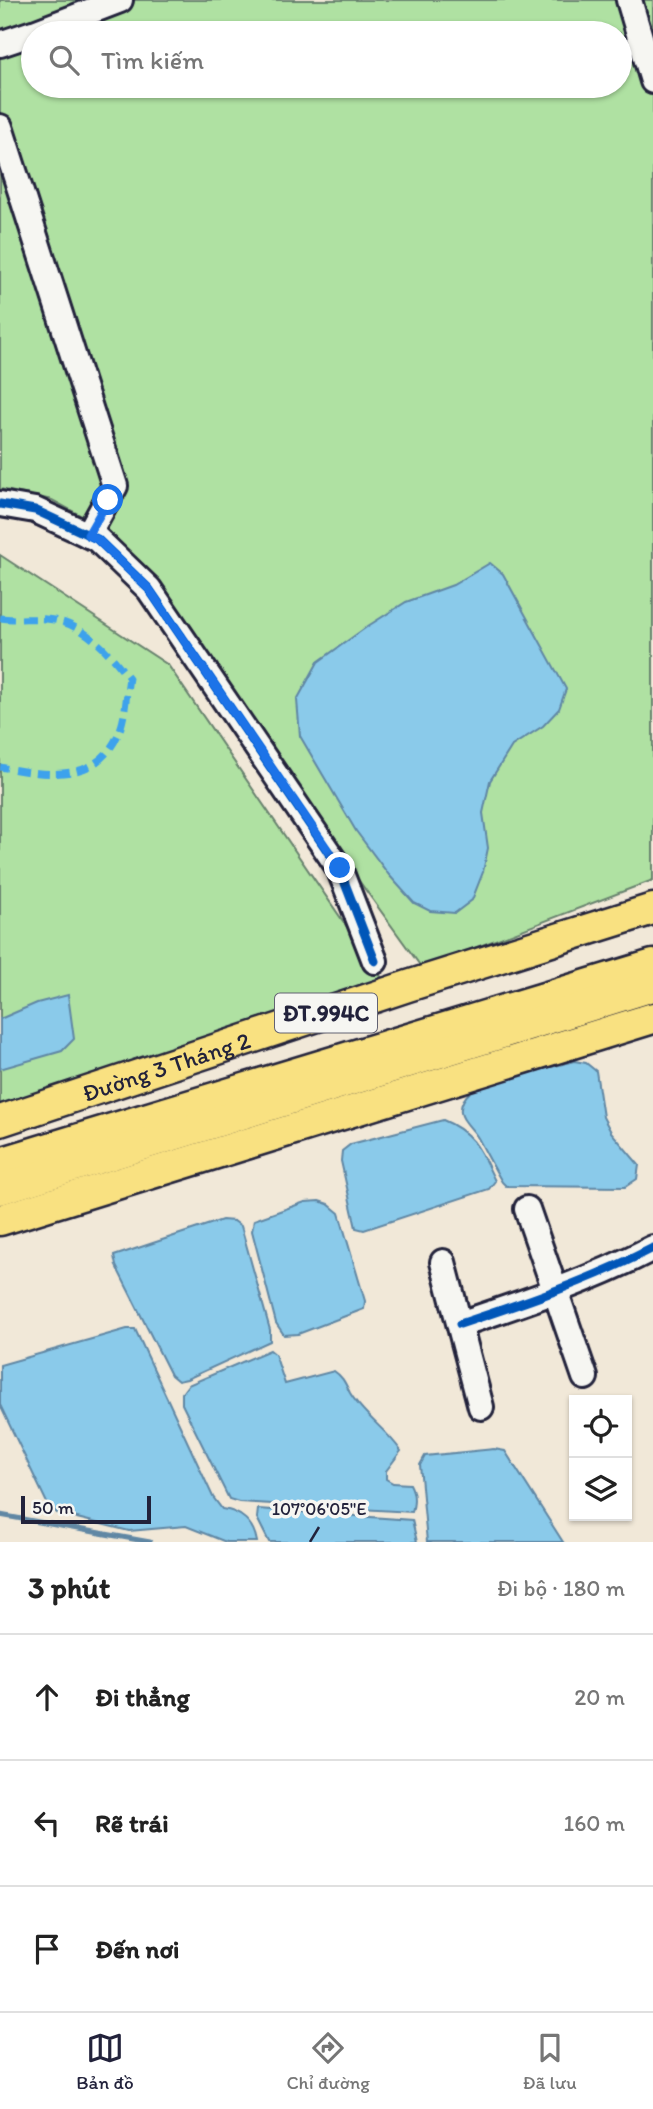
<!DOCTYPE html>
<html lang="vi">
<meta charset="utf-8">
<style>
:root{--surface:#fff;--page:#f2f2f2;--text:#222;--muted:#767676;--line:#e0e0e0;--accent:#22223b}
body{margin:0;font-family:Itim,sans-serif;background:var(--page);color:var(--text)}
.controls{position:absolute;right:21px;bottom:21px;display:grid;overflow:hidden;border-radius:0px;box-shadow:0 2px 5px #0004}
.controls button{width:63px;height:63px;display:grid;place-items:center;padding:0;border:0;border-bottom:2px solid var(--line);background:var(--surface);color:var(--text);font:35px sans-serif}
.scale{position:absolute;left:21px;bottom:18px;width:130px;box-sizing:border-box;padding-left:7px;border:4px solid #22223b;border-top:0;font-size:19px;line-height:24px;white-space:nowrap;color:#22223b;-webkit-text-stroke:5px #f6f6f2;paint-order:stroke}
.stop{position:absolute;width:21px;height:21px;margin:-16px;border:5px solid #1a73e8;border-radius:50%;background:#fff}
.stop.end{background:#1a73e8;border-color:#fff;box-shadow:0 2px 7px #0008}
.list{margin:0;padding:0;list-style:none}
h2{display:flex;justify-content:space-between;align-items:center;height:91px;margin:0;padding:0 28px;font-size:30px}
h2 small{font-size:23px;font-weight:400;color:var(--muted)}
.list li{display:grid;grid-template-columns:46px 1fr auto;gap:21px;align-items:center;box-sizing:border-box;height:126px;padding:0 28px;border-top:2px solid var(--line)}
.list b{display:block;font-size:26px;white-space:nowrap}
.list em{font-size:23px;font-style:normal;color:var(--muted)}
.icon{flex:none;width:38px;height:38px;fill:none;stroke:currentColor;stroke-width:2;stroke-linecap:round;stroke-linejoin:round}
.map{position:relative;flex:none;width:653px;height:1542px;overflow:hidden}
.search{position:absolute;background:var(--surface);box-shadow:0 2px 5px #0004;left:21px;right:21px;top:21px;height:77px;display:flex;align-items:center;gap:18px;box-sizing:border-box;padding:0 24px;border-radius:38px;color:var(--muted);font-size:26px}
.sheet{height:469px;background:var(--surface)}
nav{display:flex;justify-content:space-around;align-items:center;box-sizing:border-box;height:98px;border-top:2px solid var(--line);background:var(--surface);font-size:19px;color:var(--muted)}
nav a{display:grid;justify-items:center;gap:4px}
nav .on{color:var(--accent)}
.map>svg:first-child{display:block}
</style>
<div class="map">
<svg width="653" height="1542" viewBox="0 0 653 1542">
<rect width="100%" height="100%" fill="#f1e8d8"/>
<filter id="ink" filterUnits="userSpaceOnUse"><feTurbulence type="fractalNoise" baseFrequency=".0143" numOctaves="2"/><feDisplacementMap in="SourceGraphic" scale="14" xChannelSelector="R" yChannelSelector="G"/><feConvolveMatrix kernelMatrix="1 2 1 2 8 2 1 2 1" color-interpolation-filters="sRGB"/></filter>
<g filter="url(#ink)">
<g fill="#afe1a2" stroke="#68826e" stroke-width="2" fill-rule="evenodd">
<path d="M0 0H653V880L422 968 104 528 52 500 0 489ZM33 33H620V86H33Z"/>
<path d="M0 555 168 665 388 987 0 1107Z"/>
</g>
<g fill="#8acaea" stroke="#6087a4" stroke-width="2">
<path d="M490 563 503 574 566 689 559 709 543 726 512 746 490 781 483 813 488 848 483 872 472 900 455 913 430 911 414 903 389 875 356 831 300 736 297 700 318 662 368 626 406 602 453 585Z"/>
<path d="M68 995 74 1039 62 1051 0 1069V1019L37 1003Z"/>
<path d="M574 1061 586 1063 596 1071 603 1117 611 1132 639 1165 637 1179 625 1187 506 1186 502 1182C494 1168 486 1153 478 1138 474 1131 469 1127 465 1121 454 1107 467 1092 479 1086Z"/>
<path d="M443 1120C475 1133 481 1152 495 1181L489 1189 364 1230 356 1228 341 1161 342 1151 351 1144Z"/>
<path d="M319 1201 328 1204 339 1213 365 1301 364 1309 298 1334 284 1335 276 1323 252 1231 254 1220 305 1202Z"/>
<path d="M222 1220 234 1221 241 1226 270 1330V1341L187 1379 178 1381 171 1375 116 1266 114 1256Z"/>
<path d="M127 1329H135L213 1497 222 1509C241 1511 254 1523 257 1542H226L186 1526 129 1531 57 1513 47 1503 0 1405V1365Z"/>
<path d="M270 1350 275 1354 285 1384 334 1371C343 1377 345 1383 350 1393 364 1416 387 1430 401 1451L386 1471V1479L393 1483 410 1484C415 1493 415 1502 412 1512L239 1502 229 1499 182 1404V1393L188 1385Z"/>
<path d="M494 1449 505 1451 563 1542H427L420 1465 425 1456Z"/>
<path d="M258 1509 412 1520 417 1542H269L257 1518Z"/>
</g>
<g fill="none" stroke-linecap="round" stroke-linejoin="round">
<path stroke="#6087a4" stroke-width="5" d="M0 1515 150 1542"/>
<g stroke="#22223b" stroke-width="30">
<g id="minor">
<path d="M629 0 653 81"/>
<path d="M34 33 120 0"/>
<path d="M0 44 33 33"/>
<path d="M0 127 115 486 88 535"/>
<path d="M0 504 35 510 97 539 149 589 339 868 375 961"/>
<path d="M527 1209 585 1377"/>
<path d="M443 1262 481 1407"/>
<path d="M460 1324C526 1302 591 1280 653 1248"/>
</g>
</g>
<g stroke="#22223b" stroke-width="35">
<g id="major">
<path id="s1" d="M0 1121 408 986 653 909"/>
<path d="M0 1163 653 965"/>
<path d="M0 1189 653 986"/>
<path d="M0 1220 653 1018"/>
</g>
</g>
<use href="#minor" stroke="#f6f6f2" stroke-width="24"/>
<use href="#major" stroke="#f9e181" stroke-width="30"/>
<path stroke="#3ea2ec" stroke-width="7" stroke-dasharray="14 7" stroke-linecap="butt" d="M0 618C15 620 30 618 45 619 82 621 108 651 129 678 126 695 126 711 121 727 101 785 48 776 0 767"/>
<g stroke="#f6f6f2" stroke-width="13">
<g id="cycleway">
<path d="M0 504 35 510 97 539 149 589 339 868 375 961"/>
<path d="M460 1324C526 1302 591 1280 653 1248"/>
</g>
</g>
<use href="#cycleway" stroke="#0057b8" stroke-width="9"/>
</g>
</g>
<g fill="none" stroke-linecap="round" stroke-linejoin="round" filter="url(#ink)">
<path stroke="#1a73e8" stroke-width="9" d="M108 500 88 535 97 539 149 589 340 868"/>
</g>
<path fill="none" stroke="#22223b" stroke-width="2.5" d="M310 1542 319 1527"/>
<g text-anchor="middle" dominant-baseline="central" stroke-width="7" stroke-linejoin="round" paint-order="stroke">
<rect fill="#f6f6f2" stroke="#626272" stroke-width="2" x="275" y="993.5" width="102" height="39" rx="5"/>
<g font-size="23" font-weight="bold" fill="#22223b">
<text x="326" y="1013">ĐT.994C</text>
</g>
<g font-size="24" fill="#22223b" stroke="#f6f6f2">
<text stroke="none"><textPath href="#s1" startOffset="175">Đường 3 Tháng 2</textPath></text>
</g>
</g>
<g font-size="18" text-anchor="middle" fill="#22223b" stroke="#f6f6f2" stroke-width="7" stroke-linejoin="round" paint-order="stroke">
<text x="319" y="1515">107°06'05"E</text>
</g>
</svg>
<div class="controls">
<button><svg class="icon" aria-label="locate" viewBox="0 0 24 24"><circle cx="12" cy="12" r="6"/><path d="M12 2v4M12 18v4M2 12h4M18 12h4"/></svg></button>
<button><svg class="icon" aria-label="layers" viewBox="0 0 24 24"><path d="M12 4l9 5-9 5-9-5zM3 14l9 5 9-5"/></svg></button>
</div>
<div class="scale">50 m</div>
<div class="stop" style="left:108px;top:500px"></div>
<div class="stop end" style="left:340px;top:868px"></div>
<div class="search"><svg class="icon" aria-label="search" viewBox="0 0 24 24"><circle cx="10" cy="10" r="6"/><path d="M15 15l6 6"/></svg>Tìm kiếm</div>
</div>
<section class="sheet">
<h2>3 phút<small>Đi bộ · 180 m</small></h2>
<ul class="list">
<li><svg class="icon" aria-label="ahead" viewBox="0 0 24 24"><path d="M12 20V5M6 11l6-6 6 6"/></svg><div><b>Đi thẳng</b></div><em>20 m</em></li>
<li><svg class="icon" aria-label="left" viewBox="0 0 24 24"><path d="M17 20v-9H6M10 6l-5 5 5 5"/></svg><div><b>Rẽ trái</b></div><em>160 m</em></li>
<li><svg class="icon" aria-label="arrive" viewBox="0 0 24 24"><path d="M6 21V4h12l-3 4 3 4H6"/></svg><div><b>Đến nơi</b></div></li>
</ul>
</section>
<nav>
<a class="on"><svg class="icon" aria-label="map" viewBox="0 0 24 24"><path d="M3 6l6-2 6 2 6-2v14l-6 2-6-2-6 2zM9 4v14M15 6v14"/></svg>Bản đồ</a>
<a><svg class="icon" aria-label="directions" viewBox="0 0 24 24"><path d="M12 3l9 9-9 9-9-9zM9 14v-3h6M13 9l2 2-2 2"/></svg>Chỉ đường</a>
<a><svg class="icon" aria-label="saved" viewBox="0 0 24 24"><path d="M7 4h10v16l-5-4-5 4z"/></svg>Đã lưu</a>
</nav>
